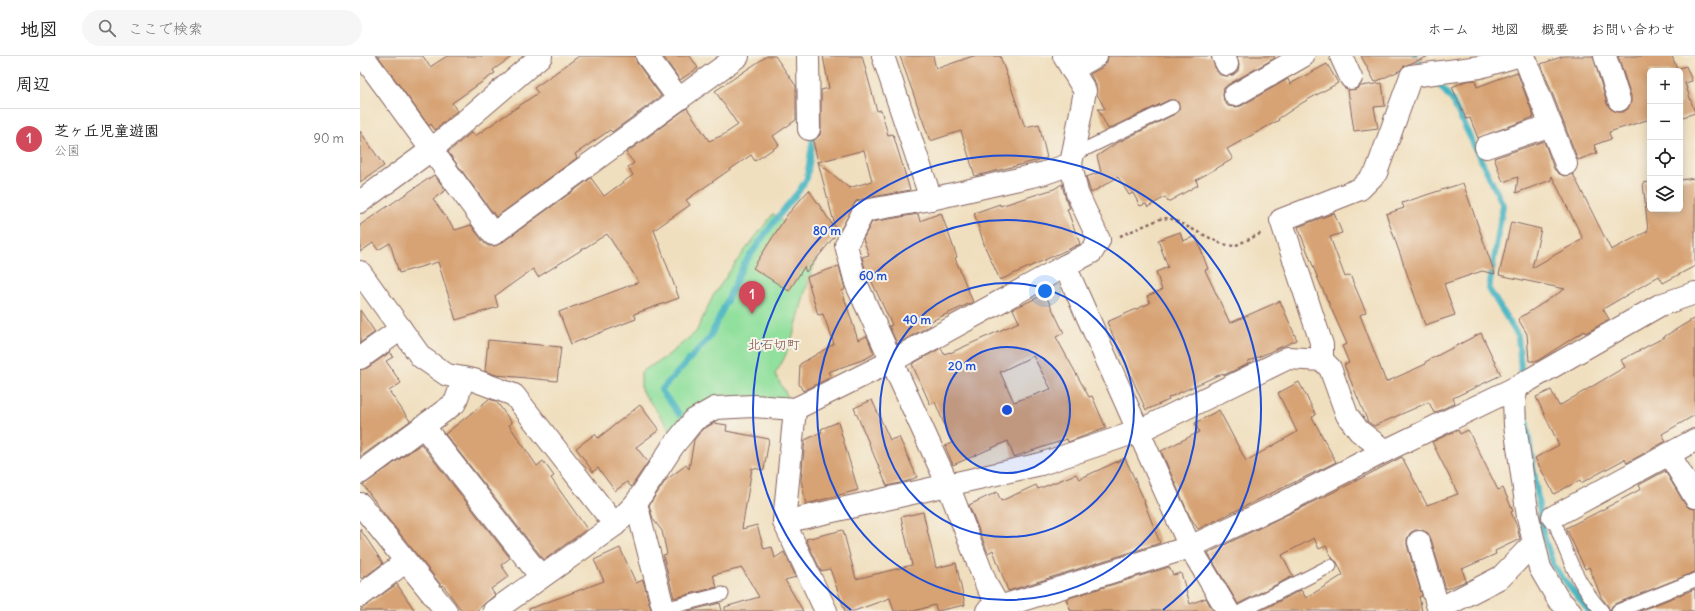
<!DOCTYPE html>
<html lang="ja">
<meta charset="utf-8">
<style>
:root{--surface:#fff;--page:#f6f6f6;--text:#222;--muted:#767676;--line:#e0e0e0;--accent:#d1495b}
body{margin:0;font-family:Delius,"Klee One",sans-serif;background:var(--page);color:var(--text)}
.controls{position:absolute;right:12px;top:12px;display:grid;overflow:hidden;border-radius:6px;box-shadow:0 2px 10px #0003}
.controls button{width:36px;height:36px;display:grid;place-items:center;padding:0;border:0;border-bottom:1px solid var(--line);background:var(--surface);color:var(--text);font:20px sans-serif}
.you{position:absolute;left:685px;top:235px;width:14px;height:14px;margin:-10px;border:3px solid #fff;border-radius:50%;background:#1a73e8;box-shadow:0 0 0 6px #1a73e833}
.badge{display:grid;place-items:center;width:26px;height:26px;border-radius:50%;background:var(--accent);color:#fff;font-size:13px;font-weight:700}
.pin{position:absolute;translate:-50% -33px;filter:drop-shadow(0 1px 2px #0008)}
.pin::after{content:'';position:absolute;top:21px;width:14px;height:12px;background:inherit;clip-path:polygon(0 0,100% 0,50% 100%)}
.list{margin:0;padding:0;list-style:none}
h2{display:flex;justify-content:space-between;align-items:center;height:52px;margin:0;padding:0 16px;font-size:17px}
h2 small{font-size:13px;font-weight:400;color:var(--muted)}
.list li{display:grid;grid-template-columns:26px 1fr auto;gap:12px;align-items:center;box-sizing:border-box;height:60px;padding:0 16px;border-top:1px solid var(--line)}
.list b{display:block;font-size:15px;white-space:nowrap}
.list p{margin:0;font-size:13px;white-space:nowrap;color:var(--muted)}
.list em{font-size:13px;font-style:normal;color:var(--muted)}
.icon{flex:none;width:22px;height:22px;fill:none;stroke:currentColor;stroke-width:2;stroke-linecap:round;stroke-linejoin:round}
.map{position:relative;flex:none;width:1335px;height:555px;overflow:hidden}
header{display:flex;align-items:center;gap:24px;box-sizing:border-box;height:56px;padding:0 20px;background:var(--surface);border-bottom:1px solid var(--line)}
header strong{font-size:19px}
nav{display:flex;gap:22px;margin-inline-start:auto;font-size:14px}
.search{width:280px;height:36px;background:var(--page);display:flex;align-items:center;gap:10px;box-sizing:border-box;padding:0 14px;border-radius:22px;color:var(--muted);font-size:15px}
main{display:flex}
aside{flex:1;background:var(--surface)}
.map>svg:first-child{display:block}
</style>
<header>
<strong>地図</strong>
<div class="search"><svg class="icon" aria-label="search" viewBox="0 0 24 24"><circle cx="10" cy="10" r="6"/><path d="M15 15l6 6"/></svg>ここで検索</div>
<nav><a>ホーム</a><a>地図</a><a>概要</a><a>お問い合わせ</a></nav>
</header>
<main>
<aside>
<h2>周辺<small></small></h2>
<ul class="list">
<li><span class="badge">1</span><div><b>芝ヶ丘児童遊園</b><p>公園</p></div><em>90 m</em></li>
</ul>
</aside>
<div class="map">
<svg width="1335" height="555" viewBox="0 0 1335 555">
<rect width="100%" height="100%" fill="#f7f3e8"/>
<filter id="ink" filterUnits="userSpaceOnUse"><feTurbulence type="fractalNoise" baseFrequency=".025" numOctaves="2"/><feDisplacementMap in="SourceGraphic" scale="8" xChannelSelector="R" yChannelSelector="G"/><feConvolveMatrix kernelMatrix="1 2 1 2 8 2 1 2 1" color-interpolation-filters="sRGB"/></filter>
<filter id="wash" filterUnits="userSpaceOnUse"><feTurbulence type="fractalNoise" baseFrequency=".012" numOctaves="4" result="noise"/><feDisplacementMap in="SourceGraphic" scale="16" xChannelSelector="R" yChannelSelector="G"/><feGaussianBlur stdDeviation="0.9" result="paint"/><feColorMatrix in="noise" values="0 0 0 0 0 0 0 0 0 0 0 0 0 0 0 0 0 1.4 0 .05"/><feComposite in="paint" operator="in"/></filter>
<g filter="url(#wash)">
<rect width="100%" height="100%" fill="#f0dfbe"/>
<path fill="#92e09e" stroke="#6e8064" d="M413 158 459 195C454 210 448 225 444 240 436 268 432 293 415 318L433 350 382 346 313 377 281 334V316L307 300 336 276 353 240 376 206Z"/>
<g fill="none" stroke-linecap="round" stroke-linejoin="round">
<g stroke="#47b5c2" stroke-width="6">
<path d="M1055 0 1065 13"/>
<path d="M1074 23 1092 44 1143 149 1129 233 1158 280 1162 323"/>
<path d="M1165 356 1183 477 1194 511 1229 555"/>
<path d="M319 358 301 334 350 281 384 208 413 167 439 135 447 122 454 75"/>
</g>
</g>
<g id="blocks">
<g fill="#d7a375" fill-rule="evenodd">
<path d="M18 0H63L70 11 87 0H153L133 14 135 17 92 47 97 55 75 74 71 68 69 70Z"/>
<path d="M219 0H275L277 7 301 40 252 76 250 74 215 98 217 102 136 161 88 96 112 76 115 80 178 37 174 32Z"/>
<path d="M303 0H330L338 12 320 24Z"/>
<path d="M407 0H415L436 30V64L413 80 419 89 395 105 391 99 326 144 330 149 294 174 319 242 274 258 276 263 211 288 199 256 279 226 247 178 178 221 173 213 135 240 138 251 96 264 78 206 39 217 30 187 18 194 13 187 0 196V169L74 119 86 134 73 143 95 174 111 169 123 186 128 190H134L140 188 231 122 244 140 273 119 268 111 274 107 266 97 327 52 349 85 363 79 378 69 355 35Z"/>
<path d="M463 0H502L517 55 521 54 528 79 533 78 550 134 502 143 496 145 482 171 446 216 444 211 429 235 393 212 427 159 449 134 476 174 458 106 489 132 512 125 504 94 458 106 453 85 460 79 461 73V34L469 32Z"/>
<path d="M540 0H573L576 13 613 0H640L665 71 679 68 687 102 615 120 601 75 570 85Z"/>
<path d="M748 0H851L856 14 860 19 867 20 873 19 878 15 879 8 877 0H914L915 2 869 28 864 32 863 39 864 45 868 50 875 51 881 50 928 23 930 28 967 8 978 27 942 47 918 63 919 64 867 93 873 103 836 124 838 129 808 146 805 141 788 151 786 148 780 150 773 137 769 139 758 121 731 137 726 121 741 116 737 100 755 88 815 58 819 55V48L816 44H809L748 73 738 53H745L737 38 736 29 730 18 743 11 747 6Z"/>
<path d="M1001 0H1069L1044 10 1041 14 1015 26Z"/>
<path d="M1204 0H1233L1247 48 1251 53 1257 56H1263L1268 53 1271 46V40L1258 0H1312L1317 13 1326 10 1332 25 1325 27 1335 57 1320 62V15H1290V63L1249 76 1251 83 1234 89 1237 97 1218 104 1181 8Z"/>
<path d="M1157 16 1174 61 1118 82 1110 62 1106 63 1092 31 1106 25 1115 24 1117 31Z"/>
<path d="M1022 27 1025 50 1014 51 1018 72 994 75 988 34 996 33 1001 30Z"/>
<path d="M0 75 24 110 0 126Z"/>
<path d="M1184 85 1194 113 1198 117 1204 120 1213 118 1251 194 1288 175 1283 127 1290 126V153H1320V124L1335 122V210L1303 227 1299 220 1243 253 1249 263 1233 273 1225 277 1224 275 1177 305H1169L1167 278 1158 263 1205 233 1139 219 1151 166 1181 173 1172 212 1223 183 1192 120 1191 124 1156 137 1158 121 1143 126 1134 102Z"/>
<path d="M1103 127 1135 218 1122 215 1084 228 1095 259 1065 269 1026 158 1044 152 1042 147Z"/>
<path d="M702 128 705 140 709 150 710 152 707 153 720 188 640 224 625 191 614 157 640 148V150L694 133Z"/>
<path d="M581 157 597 201 595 202 613 246 569 266 571 269 537 288 529 270 532 269 511 224 509 225 508 223 502 201 509 199 503 183 512 166 558 158 560 165Z"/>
<path d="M974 157 982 177 970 181 985 221 990 219 1006 256 1000 259 1026 326 1066 308 1065 306 1121 277 1141 319 1093 342 1095 347 1074 357 1069 346 1014 370 1008 366 984 309 989 307 982 290 987 288 958 223 938 171Z"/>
<path d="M820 176 823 185 836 180 848 213 845 214 870 267 920 245 937 284 887 306 888 308 864 319 863 317 808 342 809 344 786 354 747 266 790 247 787 240 802 234 796 216 808 211 798 184Z"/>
<path d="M479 210 485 233 482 235 498 284 507 280 514 298 505 303 468 316 471 321 443 335 439 328 440 308 474 288 463 258 458 259 447 221Z"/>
<path d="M685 238 704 277 696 281 729 341 732 340 746 372 708 386 707 383 654 401 648 385 593 409 585 390 592 387 575 346 570 348 552 308 581 292 584 298 590 296V297L659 266 653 253ZM673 300 691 333 654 346 640 316Z"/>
<path d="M0 254 15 276 0 287Z"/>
<path d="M1335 262V359L1302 378 1306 385 1267 407 1265 403 1221 427 1220 424 1194 438 1175 402 1199 389 1176 341 1191 334 1199 350 1265 311 1261 304 1305 281V280Z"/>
<path d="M128 284 201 291 197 325 136 319 125 315Z"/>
<path d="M30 296 33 301 26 305 41 327 29 335 50 365 0 401V314L7 312Z"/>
<path d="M939 326 956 359 952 361 976 406 838 473 829 459 801 395 839 376 835 367 859 354 886 405 937 376 918 337Z"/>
<path d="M129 343 136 345 152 367 149 369 177 410 183 405 194 420 191 422 227 473 184 504 85 378Z"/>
<path d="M512 344 530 384 539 381 557 421 548 425 527 430 494 352Z"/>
<path d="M280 349 299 374 276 391 288 406 271 431 267 426 255 435 238 412 233 416 216 392 235 378 238 382Z"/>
<path d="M478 366 498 434 446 448 441 424 445 384 462 376 461 373Z"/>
<path d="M354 367 367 369 366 375 409 383 404 414 392 412 382 473 397 469 404 493 412 491 415 502 424 496 436 521 425 524 443 555H365V551L399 541 382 512 353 519 357 531 314 542 303 499 307 498 302 475 293 463 289 449 306 424 326 409 329 413 334 384 342 374Z"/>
<path d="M1098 374 1100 378 1108 374 1138 434 1143 432 1153 455 1151 456 1157 471 1160 483 1135 495 1136 498 1102 513 1106 525 1086 533 1071 483 1068 477 1062 474H1055L1050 477 1047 483V489L1062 540 1059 541 1062 555H900L941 534 946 542 983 519 977 506 973 503 966 490 959 493 954 482 922 499 933 520 878 548 848 497 988 429 1042 401 1067 449 1098 438 1072 386Z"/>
<path d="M61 388 150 502 141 509 149 520 131 533 135 539 116 555H102L83 529 82 530 25 459 3 429Z"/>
<path d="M765 402 785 446H784L800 487 648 535 633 494 628 497 609 449 637 436 641 445 676 429 678 433 716 418 719 423Z"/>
<path d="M1305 415 1324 447 1329 452 1335 453V516L1255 548 1252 550 1250 555 1248 550 1241 541 1229 511 1225 513 1206 472 1236 457 1281 433 1279 429Z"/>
<path d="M563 456 576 512 596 507 605 549 577 555 575 549 554 555H534L530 542 494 555H485L470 513 461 515 446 483 483 474 496 523 552 509 541 461Z"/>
<path d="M0 473 23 507 2 523 0 521Z"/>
<path d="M260 492 276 527 283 524 291 555H169V553L244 525 234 504Z"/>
<path d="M809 511 813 519 821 517 830 548 846 542 853 555H711L706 543Z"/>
<path d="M37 528 55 555H0V554Z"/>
<path d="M1335 533V555H1279Z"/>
<path d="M360 547 362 555H328Z"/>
</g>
</g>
</g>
<g filter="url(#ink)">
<use href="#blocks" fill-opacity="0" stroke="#84625e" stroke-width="1"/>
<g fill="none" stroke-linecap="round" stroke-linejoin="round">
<g stroke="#84625e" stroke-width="15">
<g id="service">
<path d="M713 99 812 51"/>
<path d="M1193 461C1206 496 1216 527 1242 555"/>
<path d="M304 553 362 538"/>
<path d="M882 555 970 510"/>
<path d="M1258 555 1335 524"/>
</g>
</g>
<g stroke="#84625e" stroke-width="24">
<g id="minor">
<path d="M3 0 133 178 378 0"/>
<path d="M287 0 319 43"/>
<path d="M448 0 449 73"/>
<path d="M523 0 571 143"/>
<path d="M704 0 725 35 711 108 717 137 739 184 732 196 705 210 830 491 868 555"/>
<path d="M863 0 867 8"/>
<path d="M981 0 991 22"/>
<path d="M1164 0 1206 108"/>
<path d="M1245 0 1259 44"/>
<path d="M712 14 736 0"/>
<path d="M875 39 943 0"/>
<path d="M1126 91 1191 69"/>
<path d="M0 146 71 94 181 0"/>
<path d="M0 216 61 301 87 319 114 324 154 339 255 469"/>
<path d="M0 302 41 273"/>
<path d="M962 304V289L921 164 1000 133 1016 117 1051 20 1120 11 1157 0"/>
<path d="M1157 331 1154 345 1155 369 1168 461 1180 512 1198 543 1210 555"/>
<path d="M435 353 424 466 466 555"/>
<path d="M64 371 181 521"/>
<path d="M1309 398 1335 441"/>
<path d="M0 417 95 347 104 322"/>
<path d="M276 447 304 555"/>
<path d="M0 448 86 555"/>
<path d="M1193 461 1335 384"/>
<path d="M424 466 681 408 779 375 928 302 962 304 970 312 987 359 999 375 1025 395"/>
<path d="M1059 486 1079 555"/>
<path d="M0 540 45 506"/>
<path d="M639 551 627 530 588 429 496 227 486 189 504 155 571 143 685 117 711 108"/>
<path d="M1079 553 1141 521 1174 487"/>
<path d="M134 555 255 469 276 447 313 390 334 364 355 352 393 350 435 353 530 306 705 210"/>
<path d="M627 555 830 491 919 449 1025 395 1157 331 1300 249 1335 237"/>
</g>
</g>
<path stroke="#84625e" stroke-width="2.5" stroke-dasharray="3 3" stroke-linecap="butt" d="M760 180 800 163 810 162 862 188 874 190 902 177"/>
<use href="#service" stroke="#fff" stroke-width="13"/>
<use href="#minor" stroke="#fff" stroke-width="22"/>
</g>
</g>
<circle cx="647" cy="354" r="63" fill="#1d4ed8" fill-opacity=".12"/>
<g fill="none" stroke="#1d4ed8" stroke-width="2">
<circle cx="647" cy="354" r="63"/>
<circle cx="647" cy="354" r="127"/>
<circle cx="647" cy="354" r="190"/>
<path d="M491 554A254 254 0 1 1 803 554"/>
</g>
<g text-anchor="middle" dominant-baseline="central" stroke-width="4" stroke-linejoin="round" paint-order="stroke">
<g font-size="13" fill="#7b4d45" stroke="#f7f3e8">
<text x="414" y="288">北石切町</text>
</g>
</g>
<circle cx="647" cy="354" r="6" fill="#1d4ed8" stroke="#f7f3e8" stroke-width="2"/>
<g font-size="12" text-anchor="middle" font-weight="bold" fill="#1d4ed8" stroke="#f7f3e8" stroke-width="4" stroke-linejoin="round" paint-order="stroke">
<text x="467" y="179">80 m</text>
<text x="513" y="224">60 m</text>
<text x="557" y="268">40 m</text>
<text x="602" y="314">20 m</text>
</g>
</svg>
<div class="controls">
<button>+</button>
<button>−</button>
<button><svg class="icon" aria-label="locate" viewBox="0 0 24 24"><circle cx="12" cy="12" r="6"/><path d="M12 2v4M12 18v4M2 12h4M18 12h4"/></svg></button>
<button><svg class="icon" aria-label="layers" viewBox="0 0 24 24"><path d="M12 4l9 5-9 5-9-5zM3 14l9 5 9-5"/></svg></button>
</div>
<div class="you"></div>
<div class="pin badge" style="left:392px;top:258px">1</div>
</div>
</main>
